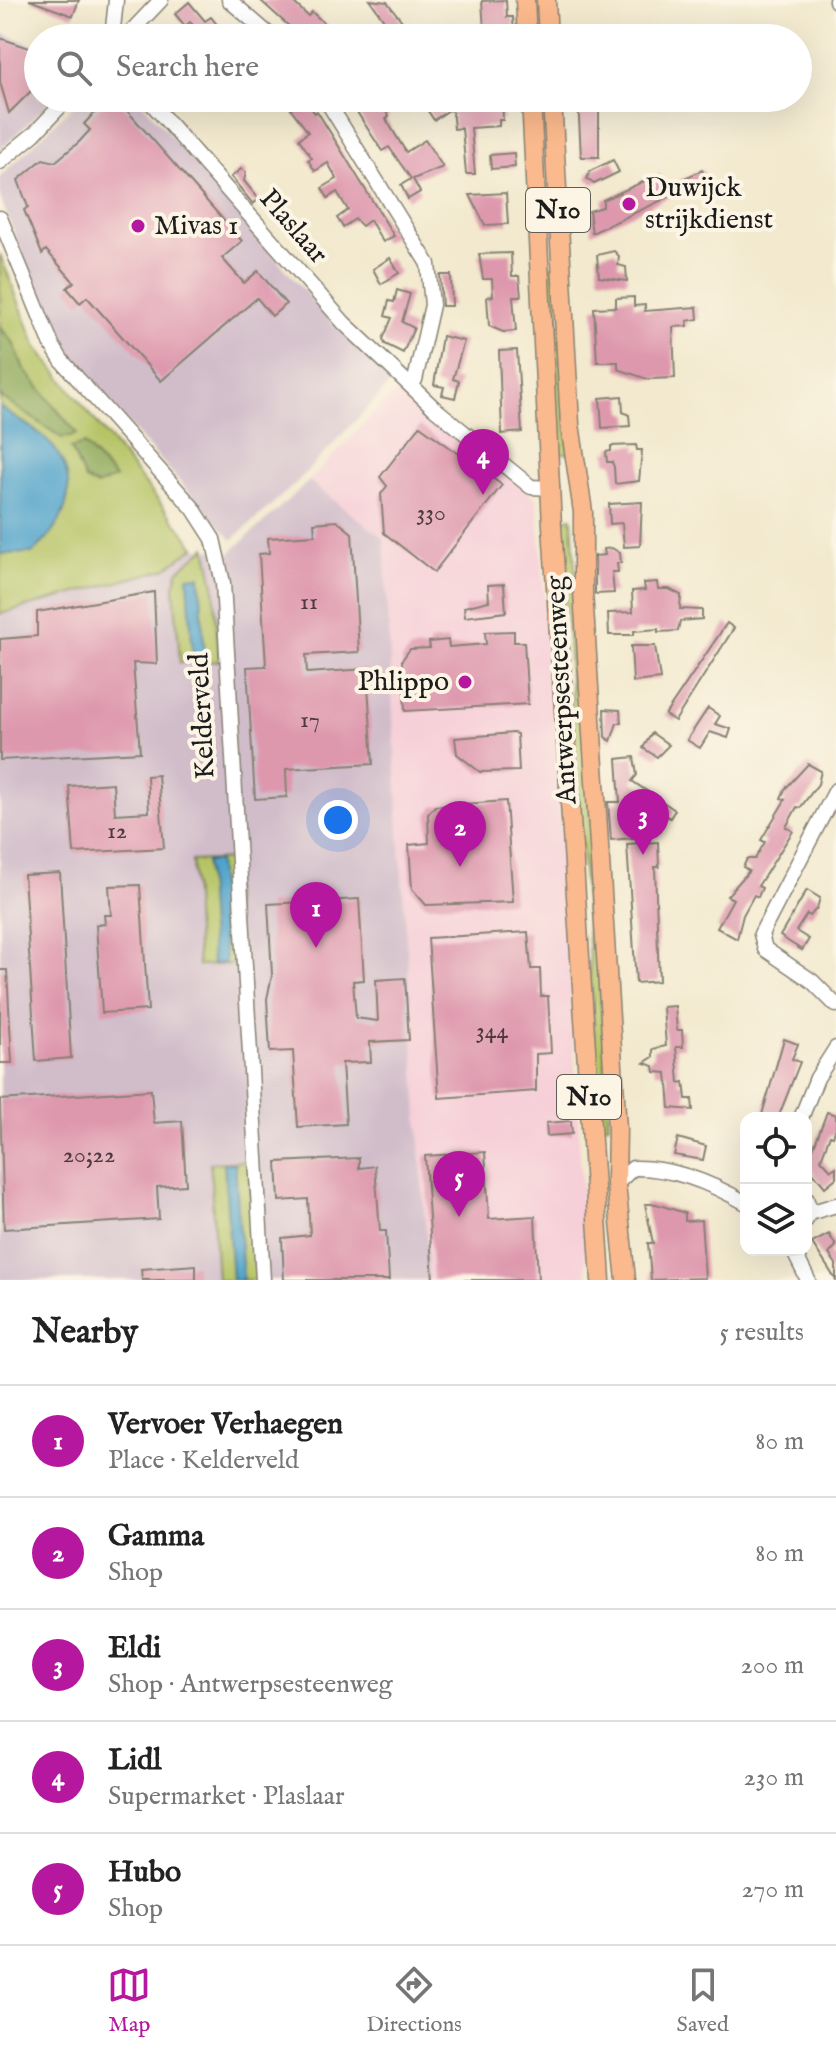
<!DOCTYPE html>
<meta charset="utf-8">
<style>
:root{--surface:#fff;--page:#f6f6f6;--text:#222;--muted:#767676;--line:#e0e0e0;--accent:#b5179e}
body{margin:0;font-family:"IM FELL English",serif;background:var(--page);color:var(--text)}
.controls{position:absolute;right:24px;bottom:24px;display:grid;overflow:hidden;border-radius:16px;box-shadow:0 8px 32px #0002}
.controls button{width:72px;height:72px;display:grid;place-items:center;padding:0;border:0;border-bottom:2px solid var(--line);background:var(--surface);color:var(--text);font:40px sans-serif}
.you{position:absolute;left:338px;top:820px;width:28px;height:28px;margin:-20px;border:6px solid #fff;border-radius:50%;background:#1a73e8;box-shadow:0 0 0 12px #1a73e833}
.badge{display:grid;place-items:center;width:52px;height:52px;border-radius:50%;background:var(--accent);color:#fff;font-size:26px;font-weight:700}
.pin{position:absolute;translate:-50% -66px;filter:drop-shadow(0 2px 4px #0008)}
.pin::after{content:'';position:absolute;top:42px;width:28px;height:24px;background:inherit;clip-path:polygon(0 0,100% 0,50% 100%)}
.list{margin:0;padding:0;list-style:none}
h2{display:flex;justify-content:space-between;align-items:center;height:104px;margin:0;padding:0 32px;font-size:34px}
h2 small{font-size:26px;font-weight:400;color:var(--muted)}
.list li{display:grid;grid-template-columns:52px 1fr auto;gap:24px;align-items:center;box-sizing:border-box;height:112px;padding:0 32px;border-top:2px solid var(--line)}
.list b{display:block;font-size:30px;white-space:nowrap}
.list p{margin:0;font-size:26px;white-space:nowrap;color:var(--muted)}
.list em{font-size:26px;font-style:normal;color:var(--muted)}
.icon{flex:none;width:44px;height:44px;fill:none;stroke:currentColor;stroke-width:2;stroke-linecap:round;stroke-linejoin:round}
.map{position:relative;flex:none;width:836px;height:1280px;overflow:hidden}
.search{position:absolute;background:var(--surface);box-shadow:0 8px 32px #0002;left:24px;right:24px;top:24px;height:88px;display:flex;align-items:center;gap:20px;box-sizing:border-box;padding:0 28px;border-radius:44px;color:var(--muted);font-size:30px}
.sheet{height:664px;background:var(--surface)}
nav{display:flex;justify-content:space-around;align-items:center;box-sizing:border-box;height:112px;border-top:2px solid var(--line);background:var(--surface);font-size:22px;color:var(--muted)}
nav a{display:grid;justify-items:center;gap:4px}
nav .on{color:var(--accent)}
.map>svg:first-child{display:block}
</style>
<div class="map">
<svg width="836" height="1280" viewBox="0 0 836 1280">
<rect width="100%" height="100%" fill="#fcf5e5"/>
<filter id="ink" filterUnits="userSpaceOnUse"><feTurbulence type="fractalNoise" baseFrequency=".0125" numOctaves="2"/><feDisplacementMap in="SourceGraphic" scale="16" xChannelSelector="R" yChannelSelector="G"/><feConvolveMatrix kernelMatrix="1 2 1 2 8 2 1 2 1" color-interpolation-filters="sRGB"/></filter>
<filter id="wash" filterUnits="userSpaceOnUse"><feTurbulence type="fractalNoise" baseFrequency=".006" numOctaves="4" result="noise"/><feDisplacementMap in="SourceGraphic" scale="32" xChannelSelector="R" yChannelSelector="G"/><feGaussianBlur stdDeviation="1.8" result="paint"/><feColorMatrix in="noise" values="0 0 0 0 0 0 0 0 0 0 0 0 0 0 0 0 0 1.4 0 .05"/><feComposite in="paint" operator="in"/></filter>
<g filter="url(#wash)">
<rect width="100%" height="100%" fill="#f2e9ce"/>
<path fill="#f6cfd8" d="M398 389 537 499 559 782 587 1280H429L399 831 309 481Z"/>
<g fill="#d1bdca">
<path d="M0 32 38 47V98H54L0 150Z"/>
<path d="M81 98H138L330 321 395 379 296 483 232 540 59 346 0 197V177Z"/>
<path d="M309 481 384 539 399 831 429 1280H0V614L165 569 195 547 230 553Z"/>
</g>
<g fill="#b6c466" stroke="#697041" stroke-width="2">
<path d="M0 254 36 346 195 547 165 569 0 614Z"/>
<path d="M546 266 555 267 569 453H557Z"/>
<path d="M572 518 609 1125H600L560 520Z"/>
<path d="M206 547 214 585 219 661 180 663 174 587 178 571Z"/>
<path d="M231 859 237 964 198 966 192 861Z"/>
<path d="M249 1161 256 1280H217L210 1163Z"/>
</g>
<g fill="#90aa5b" stroke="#56633c" stroke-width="2">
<path d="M0 327 13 342 24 369 77 434 62 438 0 396Z"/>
<path d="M84 444 115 478 97 486 85 480 71 448Z"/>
</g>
<g fill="#4fa3cb" stroke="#366074" stroke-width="2">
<path d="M0 407C17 420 42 431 55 449 83 488 63 527 32 553L0 554Z"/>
<path d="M200 576 205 661 193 662 188 577Z"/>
<path d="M218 861 225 963 212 964 206 862Z"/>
<path d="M224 1163H235L243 1280H232Z"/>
</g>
<g id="blocks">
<g fill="#de98ae">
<path d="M29 0H79L73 16Z"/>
<path d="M260 0H291L308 16 312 12 328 27 318 38H302Z"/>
<path d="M370 0 387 2 402 21 391 30Z"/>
<path d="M506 0 507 17H513L514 38H490L489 29 484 30 482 1Z"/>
<path d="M189 2 205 21 211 17 228 38H206L190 22 185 26 175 14Z"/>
<path d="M0 38 38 51V84L9 113 0 82Z"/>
<path d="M108 98H116L242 241 222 258 244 283 258 271 286 304 272 316 257 298 161 381 87 297 80 303 67 288 74 282 46 250 42 254 24 210 28 207 18 180 43 159 55 162 79 142 90 130 84 124Z"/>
<path d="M283 98H302L315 113 317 111 394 236 383 242 370 220 362 226 355 219 343 227 337 218 348 210 337 192 328 198 322 188 337 179 328 163 315 171 308 160 312 158 299 139 308 132Z"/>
<path d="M348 98H379L389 117 386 119 406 152 425 140 443 167 413 179 420 192 408 199 401 185 411 179 389 147 382 151Z"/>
<path d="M428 98H502L503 120H499V126L471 128 475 174H466L462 128 454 129 452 108 434 120 422 102Z"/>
<path d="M578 98H599V157H581Z"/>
<path d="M514 153 515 167 491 169 490 155Z"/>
<path d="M613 160 619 172 594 184 587 179 590 171Z"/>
<path d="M241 169 246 172 244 181 259 199 253 204 231 177Z"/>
<path d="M702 170 707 179 592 233 589 211 603 207V200L660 174 666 187Z"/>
<path d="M506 193 508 224 485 225 470 195Z"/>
<path d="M614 251 619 256 618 265 626 267 627 281 599 277 597 255Z"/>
<path d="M511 253 512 276H519L521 297H513L516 331 503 332 489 326 487 297 493 296 492 279H483L479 254Z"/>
<path d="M390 258 399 273 381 284 373 269Z"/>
<path d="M440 275H451L452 306H442Z"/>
<path d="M397 290 410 294 402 322 414 328 403 353 385 344 383 339 392 318 385 316 389 301 394 302Z"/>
<path d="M634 297V306L645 305V311L697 307 698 319 687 321 688 326 673 327 675 378 647 379 618 369V362H597L594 308 616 307V298Z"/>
<path d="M442 336 464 341 453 379 459 381 455 398 442 395 444 387 434 385Z"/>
<path d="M517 350 522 432 502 434 499 351Z"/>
<path d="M622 396 623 412 629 415 630 426 602 428 600 398Z"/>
<path d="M420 426 502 485 434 572 384 533 381 494 387 486 380 477Z"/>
<path d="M636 445 637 450H642L639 481 615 484 614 467 612 462H607L606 452 611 451V446Z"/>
<path d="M642 502 640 546 624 547 622 523 610 524 609 504Z"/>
<path d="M337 521 352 533 359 652 306 655 307 673 367 669 373 764 286 769 287 797 255 799 247 667 266 666 259 554 269 553 268 538 315 535 314 523Z"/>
<path d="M612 548 620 553 621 563H617L618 572H612L614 593 595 594V556L605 555 604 549Z"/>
<path d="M657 582 658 589H669L681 595 680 609 702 610V619L680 621 678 631 658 632V629L634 631V635H609L608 613 633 612 632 591 645 590 644 583Z"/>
<path d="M504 584 506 612 465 617 464 607 489 601 488 585Z"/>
<path d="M154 592 157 664 133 663 140 752 0 760V639L37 636V612Z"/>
<path d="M727 623 734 628 675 721 665 715Z"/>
<path d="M514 631V642H524L528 704 405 711 402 660 410 649 430 648 429 642 448 640 449 647 486 644 485 632Z"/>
<path d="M631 646H655L660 679 633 682Z"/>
<path d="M708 708 720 716 715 724 731 729 728 738 710 732 700 748 687 740Z"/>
<path d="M604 709 620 710 621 723H617L611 741 605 737Z"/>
<path d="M513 733 517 734 519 771 480 772 457 754 455 738Z"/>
<path d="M652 733 669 745 657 757 643 748Z"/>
<path d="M634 757 637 775 632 781 675 810 670 818 651 806 632 807 633 838 611 840 608 802H620L617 759Z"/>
<path d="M808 764 821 771 818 784 800 808 797 807 786 827 793 831 758 886 762 888 758 897 754 895 743 915 737 939 717 928 733 899 727 896 749 871 743 867 747 859H755L765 842 761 840 785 800 781 798 785 789Z"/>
<path d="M158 775 164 848 74 853 69 786 113 783 115 814 149 812 147 776Z"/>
<path d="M506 801 513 902 426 905 412 889 409 845 429 843 428 814 435 806Z"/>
<path d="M658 842 659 867H655L659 981 636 983 627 844Z"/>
<path d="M60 873 71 1058 36 1061 24 875Z"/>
<path d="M140 885 148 1010 102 1013 96 925 105 924 104 915H111L109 886Z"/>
<path d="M807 890 820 898 817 908 810 916 807 914 796 931 809 939 802 950 780 936Z"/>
<path d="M359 899 364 980 353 981 356 1018 378 1021 376 980 405 978 409 1040 370 1042 371 1062 342 1063 346 1124 298 1127 293 1051 270 1052 267 999 272 975 268 904Z"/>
<path d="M528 932 531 969H540L541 996H548L551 1053 536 1054V1091L439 1098 428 938Z"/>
<path d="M0 970H7L12 1063H0Z"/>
<path d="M675 1006 677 1030H682L683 1047H676L679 1083 684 1082 686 1099H692L693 1110 670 1108 667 1073 655 1072 654 1066 644 1063 653 1057V1049L666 1046 663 1007Z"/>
<path d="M784 1039 798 1044 792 1059 800 1062 778 1118H761Z"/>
<path d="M151 1090 154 1123 182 1121 186 1185 157 1187 159 1219 4 1229 0 1100Z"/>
<path d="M827 1112 836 1115V1128L833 1136 830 1135 821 1159 831 1170 836 1167V1178L825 1187 807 1165Z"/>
<path d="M571 1121 572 1134 547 1136 546 1123Z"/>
<path d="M678 1138 706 1146 703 1160 674 1155Z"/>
<path d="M485 1152 489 1219 535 1216 538 1280H433L425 1156Z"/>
<path d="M359 1158V1168L375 1166 380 1231H386L389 1280H284L282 1238 310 1235 308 1199 279 1201 277 1162Z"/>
<path d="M645 1204H656L685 1213V1221L701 1220 705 1278 651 1280 648 1243H653Z"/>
<path d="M829 1234 836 1246 829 1254 836 1264V1280L812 1243Z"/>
<path d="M196 1265V1280H142L141 1269Z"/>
</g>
</g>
</g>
<g filter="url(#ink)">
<use href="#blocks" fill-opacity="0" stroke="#878275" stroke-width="2"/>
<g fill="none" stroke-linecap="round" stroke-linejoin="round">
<g stroke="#878275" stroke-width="17">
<g id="minor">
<path d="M229 0 273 38"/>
<path d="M836 0V1"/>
<path d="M112 38 116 0"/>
<path d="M125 38 161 0"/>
<path d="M147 98 344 323 433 407 531 487 552 488"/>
<path d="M325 98 428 264 432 305 415 380 408 383"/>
<path d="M0 162 34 134 68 98"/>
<path d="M0 218 52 345 62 361 193 508 213 539 223 583 263 1280"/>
<path d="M836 790 761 934 765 949 812 981 836 1005"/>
<path d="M801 1118 817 1078 836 1048"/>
<path d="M616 1184 633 1168C672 1167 713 1184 746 1203"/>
<path d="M806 1198 809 1207 806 1220"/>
<path d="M809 1213 836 1205"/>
<path d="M793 1250 808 1280"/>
</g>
</g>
<g stroke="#878275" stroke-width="21">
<g id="major">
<path d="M525 0 527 38"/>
<path d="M546 0 548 38"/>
<path d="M531 98 552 526 601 1280"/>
<path d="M552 98 570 424 583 512V592L617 1129 616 1184 626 1280"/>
</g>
</g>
<use href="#minor" stroke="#fff" stroke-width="14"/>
<use href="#major" stroke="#fbba8d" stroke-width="18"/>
</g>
</g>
<g fill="#b5179e" stroke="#fcf5e5" stroke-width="3">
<circle cx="629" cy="204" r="8"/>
<circle cx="138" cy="226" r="8"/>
<circle cx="465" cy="682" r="8"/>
</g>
<g text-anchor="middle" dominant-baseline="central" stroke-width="8" stroke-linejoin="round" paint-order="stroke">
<g font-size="24" fill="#4c3b40">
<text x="431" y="513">330</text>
<text x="309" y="602">11</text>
<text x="310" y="720">17</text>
<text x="117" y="831">12</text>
<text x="492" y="1031">344</text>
<text x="89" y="1155">20;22</text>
</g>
<g fill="#fcf5e5" stroke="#5f5d58" stroke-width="2">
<rect x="526" y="188" width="64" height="44" rx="6"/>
<rect x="557" y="1075" width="64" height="44" rx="6"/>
</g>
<g font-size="26" font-weight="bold" fill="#1c1c1c">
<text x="558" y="210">N10</text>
<text x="589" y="1097">N10</text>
</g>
<g font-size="28" fill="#1c1c1c" stroke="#fcf5e5" text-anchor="start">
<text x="645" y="188">Duwijck<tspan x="645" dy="32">strijkdienst</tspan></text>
<text x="154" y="226">Mivas 1</text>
<text x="449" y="682" text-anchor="end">Phlippo</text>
</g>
<g font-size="28" fill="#1c1c1c" stroke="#fcf5e5">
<text transform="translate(293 227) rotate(49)">Plaslaar</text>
<text transform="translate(562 690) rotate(-93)">Antwerpsesteenweg</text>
<text transform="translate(203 716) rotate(-93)">Kelderveld</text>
</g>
</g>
</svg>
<div class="controls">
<button><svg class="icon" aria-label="locate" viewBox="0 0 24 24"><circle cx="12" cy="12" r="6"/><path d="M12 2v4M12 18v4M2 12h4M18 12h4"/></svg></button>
<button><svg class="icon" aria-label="layers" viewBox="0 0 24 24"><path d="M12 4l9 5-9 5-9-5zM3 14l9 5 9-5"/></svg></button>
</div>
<div class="you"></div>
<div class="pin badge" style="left:316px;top:948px">1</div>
<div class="pin badge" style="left:460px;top:867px">2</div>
<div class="pin badge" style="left:643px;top:855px">3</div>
<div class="pin badge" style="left:483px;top:495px">4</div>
<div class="pin badge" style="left:459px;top:1217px">5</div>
<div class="search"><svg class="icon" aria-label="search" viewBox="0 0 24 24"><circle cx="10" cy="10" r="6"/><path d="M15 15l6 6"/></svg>Search here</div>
</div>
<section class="sheet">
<h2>Nearby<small>5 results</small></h2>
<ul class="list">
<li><span class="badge">1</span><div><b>Vervoer Verhaegen</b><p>Place · Kelderveld</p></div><em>80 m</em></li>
<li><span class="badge">2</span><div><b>Gamma</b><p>Shop</p></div><em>80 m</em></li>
<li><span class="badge">3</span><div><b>Eldi</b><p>Shop · Antwerpsesteenweg</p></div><em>200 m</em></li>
<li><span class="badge">4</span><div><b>Lidl</b><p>Supermarket · Plaslaar</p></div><em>230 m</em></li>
<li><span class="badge">5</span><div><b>Hubo</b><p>Shop</p></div><em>270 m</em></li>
</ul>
</section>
<nav>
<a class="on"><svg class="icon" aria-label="map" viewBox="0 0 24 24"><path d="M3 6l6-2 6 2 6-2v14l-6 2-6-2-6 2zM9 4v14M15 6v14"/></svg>Map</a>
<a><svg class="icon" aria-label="directions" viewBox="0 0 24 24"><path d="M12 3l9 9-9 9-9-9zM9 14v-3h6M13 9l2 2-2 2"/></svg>Directions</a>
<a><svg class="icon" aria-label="saved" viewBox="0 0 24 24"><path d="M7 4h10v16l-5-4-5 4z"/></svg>Saved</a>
</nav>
